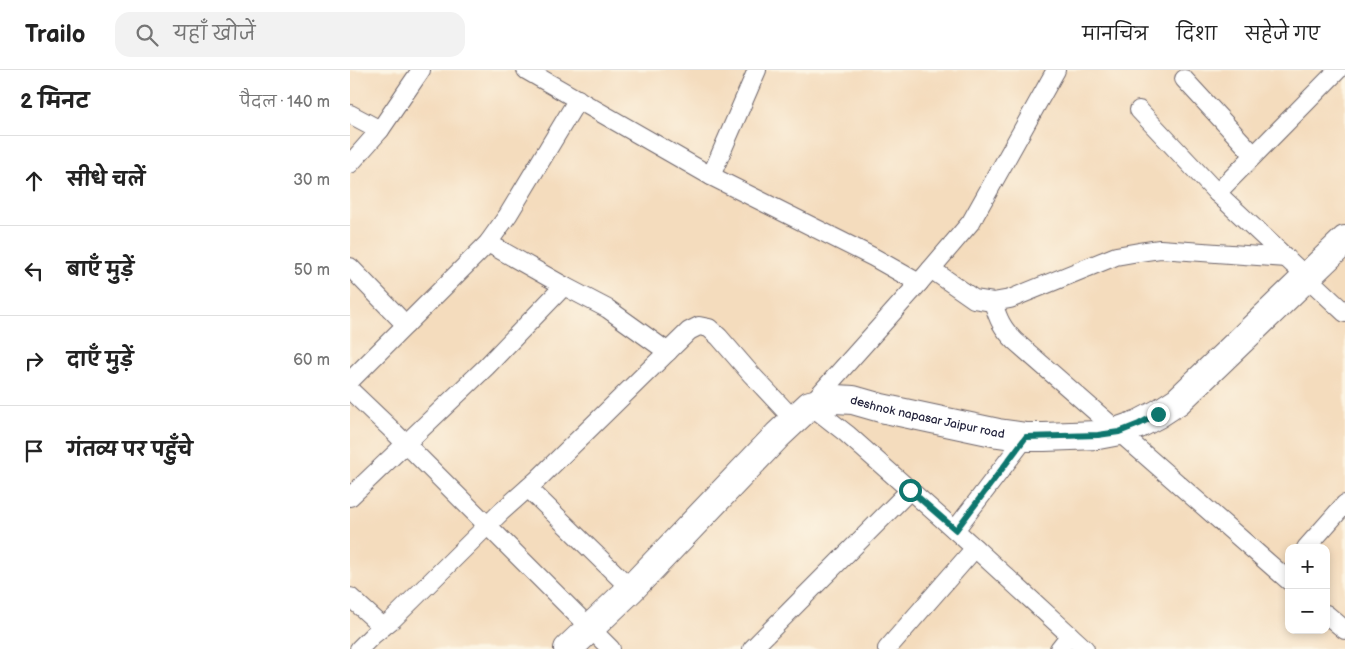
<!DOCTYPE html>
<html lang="hi">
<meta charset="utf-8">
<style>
:root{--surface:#fff;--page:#f2f2f2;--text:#222;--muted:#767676;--line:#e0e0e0}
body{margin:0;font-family:"Balsamiq Sans","Playpen Sans Deva",sans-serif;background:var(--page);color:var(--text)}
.controls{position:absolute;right:15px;bottom:15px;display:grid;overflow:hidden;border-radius:10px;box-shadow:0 2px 8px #0003}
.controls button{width:45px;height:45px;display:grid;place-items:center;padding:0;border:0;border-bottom:1px solid var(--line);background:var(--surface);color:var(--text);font:25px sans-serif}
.stop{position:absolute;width:15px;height:15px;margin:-11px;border:4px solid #0f766e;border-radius:50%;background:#fff}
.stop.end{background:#0f766e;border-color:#fff;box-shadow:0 1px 5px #0008}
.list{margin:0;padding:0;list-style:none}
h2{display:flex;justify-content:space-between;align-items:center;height:65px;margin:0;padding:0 20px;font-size:21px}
h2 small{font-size:16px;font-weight:400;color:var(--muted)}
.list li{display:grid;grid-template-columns:32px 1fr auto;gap:15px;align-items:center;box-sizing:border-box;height:90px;padding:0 20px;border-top:1px solid var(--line)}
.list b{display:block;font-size:19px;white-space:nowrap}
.list em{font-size:16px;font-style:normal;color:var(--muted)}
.icon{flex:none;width:28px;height:28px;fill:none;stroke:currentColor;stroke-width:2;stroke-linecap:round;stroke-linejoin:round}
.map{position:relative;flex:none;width:995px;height:579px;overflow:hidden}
header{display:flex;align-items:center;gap:30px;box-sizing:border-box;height:70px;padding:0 25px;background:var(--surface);border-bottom:1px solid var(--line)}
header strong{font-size:24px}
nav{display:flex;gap:28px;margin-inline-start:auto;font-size:18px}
.search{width:350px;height:45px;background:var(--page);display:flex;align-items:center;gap:12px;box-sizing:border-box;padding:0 18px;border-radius:15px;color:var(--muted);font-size:19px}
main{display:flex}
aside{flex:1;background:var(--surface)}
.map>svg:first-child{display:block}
</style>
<header>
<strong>Trailo</strong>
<div class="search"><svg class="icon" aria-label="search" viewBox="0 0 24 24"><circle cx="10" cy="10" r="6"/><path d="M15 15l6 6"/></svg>यहाँ खोजें</div>
<nav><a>मानचित्र</a><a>दिशा</a><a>सहेजे गए</a></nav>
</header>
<main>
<aside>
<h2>2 मिनट<small>पैदल · 140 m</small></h2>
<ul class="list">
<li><svg class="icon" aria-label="ahead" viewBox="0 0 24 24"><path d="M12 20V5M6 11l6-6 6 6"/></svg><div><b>सीधे चलें</b></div><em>30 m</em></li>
<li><svg class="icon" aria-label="left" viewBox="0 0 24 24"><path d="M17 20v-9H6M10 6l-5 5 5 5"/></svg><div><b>बाएँ मुड़ें</b></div><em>50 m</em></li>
<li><svg class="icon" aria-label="right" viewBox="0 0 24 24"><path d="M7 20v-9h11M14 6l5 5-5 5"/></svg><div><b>दाएँ मुड़ें</b></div><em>60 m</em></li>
<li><svg class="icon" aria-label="arrive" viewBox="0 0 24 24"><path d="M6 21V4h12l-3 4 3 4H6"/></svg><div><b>गंतव्य पर पहुँचे</b></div></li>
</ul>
</aside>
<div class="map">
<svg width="995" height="579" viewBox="0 0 995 579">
<rect width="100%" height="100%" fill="#fcf5e5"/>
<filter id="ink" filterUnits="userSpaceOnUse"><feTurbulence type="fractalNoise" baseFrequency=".02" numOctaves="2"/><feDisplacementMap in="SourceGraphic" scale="10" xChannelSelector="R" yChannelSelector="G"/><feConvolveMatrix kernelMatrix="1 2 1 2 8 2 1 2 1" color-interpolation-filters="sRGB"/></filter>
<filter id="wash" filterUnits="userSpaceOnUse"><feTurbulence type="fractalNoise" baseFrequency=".0096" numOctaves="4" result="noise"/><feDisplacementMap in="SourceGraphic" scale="20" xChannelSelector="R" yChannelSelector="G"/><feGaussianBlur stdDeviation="1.12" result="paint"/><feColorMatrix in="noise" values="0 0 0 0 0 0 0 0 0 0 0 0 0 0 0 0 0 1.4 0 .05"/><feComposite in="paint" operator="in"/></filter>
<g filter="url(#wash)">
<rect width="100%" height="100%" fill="#f4dcbd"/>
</g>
<g filter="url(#ink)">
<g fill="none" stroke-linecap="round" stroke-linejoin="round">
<g stroke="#6c6368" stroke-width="20">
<g id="minor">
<path d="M176 0 361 106 523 187 569 213"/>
<path d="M706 0 621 152 569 213 460 335 497 364 625 478 735 579"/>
<path d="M834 9 904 85"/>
<path d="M789 40 867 123 995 243"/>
<path d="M0 44 30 60"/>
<path d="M0 94 30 60 71 0"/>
<path d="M361 106 407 0"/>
<path d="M867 123 988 0"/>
<path d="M138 173 214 216 258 239 318 282"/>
<path d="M0 197 56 255"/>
<path d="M581 199 624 229 643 232 660 229 766 186 789 182 810 179 937 188"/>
<path d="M643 232C648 249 652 258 665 271L939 511"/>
<path d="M0 311 138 173 158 145 228 29"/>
<path d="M0 320 43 361 261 579"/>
<path d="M178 418 281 519"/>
<path d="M0 427 136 297 214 216"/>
<path d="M605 460 676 367"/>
<path d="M956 478 995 434"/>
<path d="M0 527 33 557"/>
<path d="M976 544 995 560"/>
<path d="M9 579 23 565 43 549 151 442 188 409 339 261 349 256 359 258 369 267 401 304 444 350"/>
<path d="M402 579 560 420"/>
<path d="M537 579 625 478"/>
<path d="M709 579 720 565"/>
</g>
</g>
<g stroke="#6c6368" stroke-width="30">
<g id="primary">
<path id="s1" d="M218 579 281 519 428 365 460 335 486 329 503 330 531 338 648 363 676 367H694L748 365 769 361 789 354 808 344 828 331 995 170"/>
</g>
</g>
<use href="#minor" stroke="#fff" stroke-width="18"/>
<use href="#primary" stroke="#fff" stroke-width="28"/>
</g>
</g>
<g fill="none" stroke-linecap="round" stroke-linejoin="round" filter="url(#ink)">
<path stroke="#0f766e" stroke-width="6" d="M560 420 606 460 676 367 748 365 769 362 789 354 808 344"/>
</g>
<g text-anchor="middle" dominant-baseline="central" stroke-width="4" stroke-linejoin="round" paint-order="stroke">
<g font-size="12" fill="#22223b" stroke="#fcf5e5">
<text stroke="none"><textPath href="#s1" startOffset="464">deshnok napasar Jaipur road</textPath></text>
</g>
</g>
</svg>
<div class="controls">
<button>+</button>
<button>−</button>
</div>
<div class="stop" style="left:560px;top:420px"></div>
<div class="stop end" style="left:808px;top:344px"></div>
</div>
</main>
